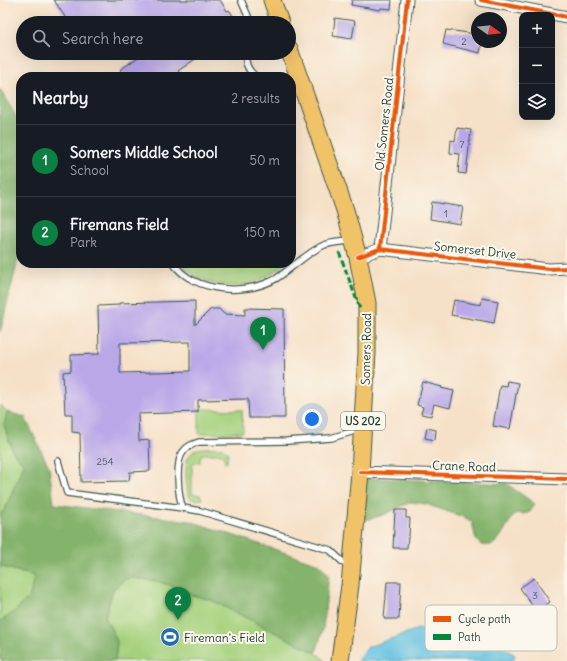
<!DOCTYPE html>
<meta charset="utf-8">
<style>
:root{--surface:#171b24;--page:#20242c;--text:#f1f3f6;--muted:#9ea1a6;--line:#363941;--accent:#0b8043}
body{margin:0;font-family:Delius,sans-serif;background:var(--page);color:var(--text)}
.controls{position:absolute;right:12px;top:12px;display:grid;overflow:hidden;border-radius:8px;box-shadow:0 4px 16px #0002}
.controls button{width:36px;height:36px;display:grid;place-items:center;padding:0;border:0;border-bottom:1px solid var(--line);background:var(--surface);color:var(--text);font:20px sans-serif}
.compass{position:absolute;left:471px;top:12px;width:36px;height:36px;border-radius:50%;background:var(--surface);box-shadow:0 4px 16px #0002;rotate:105deg}
.you{position:absolute;left:312px;top:419px;width:14px;height:14px;margin:-10px;border:3px solid #fff;border-radius:50%;background:#1a73e8;box-shadow:0 0 0 6px #1a73e833}
.badge{display:grid;place-items:center;width:26px;height:26px;border-radius:50%;background:var(--accent);color:#fff;font-size:13px;font-weight:700}
.pin{position:absolute;translate:-50% -33px;filter:drop-shadow(0 1px 2px #0008)}
.pin::after{content:'';position:absolute;top:21px;width:14px;height:12px;background:inherit;clip-path:polygon(0 0,100% 0,50% 100%)}
.list{margin:0;padding:0;list-style:none}
h2{display:flex;justify-content:space-between;align-items:center;height:52px;margin:0;padding:0 16px;font-size:17px}
h2 small{font-size:13px;font-weight:400;color:var(--muted)}
.list li{display:grid;grid-template-columns:26px 1fr auto;gap:12px;align-items:center;box-sizing:border-box;height:72px;padding:0 16px;border-top:1px solid var(--line)}
.list b{display:block;font-size:15px;white-space:nowrap}
.list p{margin:0;font-size:13px;white-space:nowrap;color:var(--muted)}
.list em{font-size:13px;font-style:normal;color:var(--muted)}
.icon{flex:none;width:22px;height:22px;fill:none;stroke:currentColor;stroke-width:2;stroke-linecap:round;stroke-linejoin:round}
.map{position:relative;flex:none;width:567px;height:661px;overflow:hidden}
.search{position:absolute;background:var(--surface);box-shadow:0 4px 16px #0002;left:16px;top:16px;width:280px;height:44px;display:flex;align-items:center;gap:10px;box-sizing:border-box;padding:0 14px;border-radius:22px;color:var(--muted);font-size:15px}
.panel{position:absolute;background:var(--surface);box-shadow:0 4px 16px #0002;left:16px;top:72px;width:280px;height:196px;border-radius:16px}
.map>svg:first-child{display:block}
</style>
<div class="map">
<svg width="567" height="661" viewBox="0 0 567 661">
<rect width="100%" height="100%" fill="#fbf7ec"/>
<filter id="ink" filterUnits="userSpaceOnUse"><feTurbulence type="fractalNoise" baseFrequency=".025" numOctaves="2"/><feDisplacementMap in="SourceGraphic" scale="8" xChannelSelector="R" yChannelSelector="G"/><feConvolveMatrix kernelMatrix="1 2 1 2 8 2 1 2 1" color-interpolation-filters="sRGB"/></filter>
<filter id="wash" filterUnits="userSpaceOnUse"><feTurbulence type="fractalNoise" baseFrequency=".012" numOctaves="4" result="noise"/><feDisplacementMap in="SourceGraphic" scale="16" xChannelSelector="R" yChannelSelector="G"/><feGaussianBlur stdDeviation="0.9" result="paint"/><feColorMatrix in="noise" values="0 0 0 0 0 0 0 0 0 0 0 0 0 0 0 0 0 1.4 0 .05"/><feComposite in="paint" operator="in"/></filter>
<g filter="url(#wash)">
<rect width="100%" height="100%" fill="#f6e1c8"/>
<g fill="#a5d17d" stroke="#628758">
<path d="M181 263H286C278 269 269 276 260 280 235 291 198 286 181 263Z"/>
<path d="M0 404 7 412 4 425 13 452 24 464 5 509 0 515Z"/>
<path d="M199 409 242 410 243 432 200 434 199 433Z"/>
<path d="M222 448 228 452 227 462 225 463 223 454H201L200 462 192 463V494L200 495 202 499C198 500 193 501 190 498 186 494 185 466 187 461 188 457 191 453 194 451 201 446 214 448 222 448Z"/>
<path d="M0 566 34 576 30 596 15 611 0 622Z"/>
<path d="M132 578 157 581 175 587 192 595 211 600 316 653 326 661H115L117 641 105 617 113 589 124 580Z"/>
</g>
<g fill="#84b36c" stroke="#527850">
<path d="M0 89 21 125V255L18 260 0 332Z"/>
<path d="M7 412 25 417 49 467 54 504 190 521 319 564 329 575 323 628 316 653 211 600 192 595 175 587 157 581 132 578 124 580 113 589 105 617 117 641 115 661H2L0 658V622L15 611 30 596 34 576 0 566V515L5 509 24 464 13 452 4 425Z"/>
<path d="M365 478 507 484 535 504 530 512 523 514 516 513C508 521 500 543 491 545 488 546 484 545 481 545L476 540 472 522 466 518 426 504 411 502 383 515 366 520 360 515Z"/>
</g>
<path fill="#63c1e1" stroke="#417f8a" d="M441 626C467 632 493 639 515 655L513 661H357L368 647 418 629Z"/>
<g id="blocks">
<g fill="#b9a7e8" fill-rule="evenodd">
<path d="M54 0H220L227 11 229 10 238 23H69Z"/>
<path d="M352 0H392L391 9 381 8 380 10 351 5Z"/>
<path d="M335 18 355 21 352 39 333 36Z"/>
<path d="M446 30 477 34V42H482L480 53 443 44Z"/>
<path d="M144 53H156L160 58 167 53H204L178 71 183 77H125L120 70Z"/>
<path d="M457 128 471 130 466 174 458 173 460 154 450 153 451 140 455 141Z"/>
<path d="M432 202 463 207 460 224 430 219Z"/>
<path d="M482 298 498 301 494 323 451 315 454 300 481 305Z"/>
<path d="M195 301V325L211 309H219L224 314 245 315V308L284 309 285 418H249L248 399 198 400V412L138 414 139 441 149 440 150 471 130 472 129 481 81 482 80 433 72 432V414H65L63 372 71 371V355L99 354 98 306 119 305V303ZM190 342V371L120 373V343Z"/>
<path d="M507 381 518 383 510 429 493 426 500 385 506 386Z"/>
<path d="M423 382 442 387 441 388 454 391 450 408 434 404 431 416 421 414 423 407 417 405Z"/>
<path d="M427 428 436 430 435 440 425 438Z"/>
<path d="M395 510H406V518H410L409 537H408L407 548H393Z"/>
<path d="M534 578 550 602 536 611 520 588Z"/>
<path d="M387 582H401L399 619H384Z"/>
</g>
</g>
</g>
<g filter="url(#ink)">
<use href="#blocks" fill-opacity="0" stroke="#3f564a" stroke-width="1"/>
<g fill="none" stroke-linecap="round" stroke-linejoin="round">
<g stroke="#3f564a" stroke-width="8">
<g id="lane">
<path d="M241 0 251 23"/>
<path d="M246 53C245 63 247 69 255 76L253 77"/>
<path d="M173 263C194 293 247 296 277 278 291 269 307 253 322 246 330 242 343 242 352 241"/>
<path d="M58 461 67 493 183 508"/>
<path d="M348 567 330 550 200 511 183 508C178 497 175 462 183 452 187 446 193 444 199 442L287 441 331 438 361 429"/>
</g>
</g>
<g stroke="#3f564a" stroke-width="13">
<g id="street">
<path d="M481 0 567 17"/>
<path d="M380 249 407 0"/>
<path d="M358 257 380 249 549 269 567 268"/>
<path d="M360 472 567 479"/>
</g>
</g>
<g stroke="#3f564a" stroke-width="19">
<g id="primary">
<path d="M272 0 280 23"/>
<path d="M289 49 345 210 358 257 367 303V353L360 472 350 585 340 661"/>
</g>
</g>
<use href="#lane" stroke="#fff" stroke-width="5.5"/>
<use href="#street" stroke="#fff" stroke-width="11"/>
<use href="#primary" stroke="#f1c369" stroke-width="17"/>
<path stroke="#00873e" stroke-width="3" stroke-dasharray="6 3" stroke-linecap="butt" d="M339 252 360 309"/>
<g stroke="#fbf7ec" stroke-width="6">
<g id="cycleway">
<path d="M481 0 567 17"/>
<path d="M380 249 407 0"/>
<path d="M358 257 380 249 549 269 567 268"/>
<path d="M360 472 567 479"/>
</g>
</g>
<use href="#cycleway" stroke="#e8590c" stroke-width="4"/>
</g>
</g>
<defs>
<g id="stadium-disc" transform="scale(1)"><circle r="9.5" fill="#1f6fb2" stroke="#fbf7ec"/><path d="M0-5a6.5 5 0 1 0 0 10a6.5 5 0 1 0 0-10ZM-3.5-1.8h7v3.6h-7Z" fill="#fff"/></g>
</defs>
<g fill-rule="evenodd">
<use href="#stadium-disc" x="170" y="637"/>
</g>
<g text-anchor="middle" dominant-baseline="central" stroke-width="4" stroke-linejoin="round" paint-order="stroke">
<g font-size="10" fill="#465861">
<text x="464" y="41">2</text>
<text x="462" y="144">7</text>
<text x="446" y="213">1</text>
<text x="105" y="461">254</text>
<text x="535" y="595">3</text>
</g>
<rect fill="#fbf7ec" stroke="#61756b" stroke-width="1" x="341" y="412" width="44" height="18" rx="3"/>
<g font-size="11" font-weight="bold" fill="#1f3d34">
<text x="363" y="421">US 202</text>
</g>
<g font-size="12" fill="#1f3d34" stroke="#fbf7ec">
<text transform="translate(384 124) rotate(-84)">Old Somers Road</text>
<text transform="translate(475 250) rotate(6)">Somerset Drive</text>
<text transform="translate(366 349) rotate(-89)">Somers Road</text>
<text transform="translate(464 466) rotate(2)">Crane Road</text>
</g>
<g font-size="12" fill="#1f3d34" stroke="#fbf7ec" text-anchor="start">
<text x="184" y="637">Fireman's Field</text>
</g>
</g>
<rect x="425" y="605" width="132" height="46" rx="6" fill="#fbf7ec" stroke="#b9bfb5" stroke-width="1"/>
<rect x="433" y="616" width="18" height="6" fill="#e8590c"/>
<rect x="433" y="634" width="18" height="6" fill="#00873e"/>
<g font-size="11" fill="#1f3d34">
<text x="458" y="623">Cycle path</text>
<text x="458" y="641">Path</text>
</g>
</svg>
<div class="controls">
<button>+</button>
<button>−</button>
<button><svg class="icon" aria-label="layers" viewBox="0 0 24 24"><path d="M12 4l9 5-9 5-9-5zM3 14l9 5 9-5"/></svg></button>
</div>
<svg class="compass" viewBox="-18 -18 36 36"><path d="M0-13l5 13h-10z" fill="#e53935"/><path d="M0 13l5-13h-10z" fill="#9ea1a6"/></svg>
<div class="you"></div>
<div class="pin badge" style="left:263px;top:350px">1</div>
<div class="pin badge" style="left:178px;top:620px">2</div>
<div class="search"><svg class="icon" aria-label="search" viewBox="0 0 24 24"><circle cx="10" cy="10" r="6"/><path d="M15 15l6 6"/></svg>Search here</div>
<section class="panel">
<h2>Nearby<small>2 results</small></h2>
<ul class="list">
<li><span class="badge">1</span><div><b>Somers Middle School</b><p>School</p></div><em>50 m</em></li>
<li><span class="badge">2</span><div><b>Firemans Field</b><p>Park</p></div><em>150 m</em></li>
</ul>
</section>
</div>
